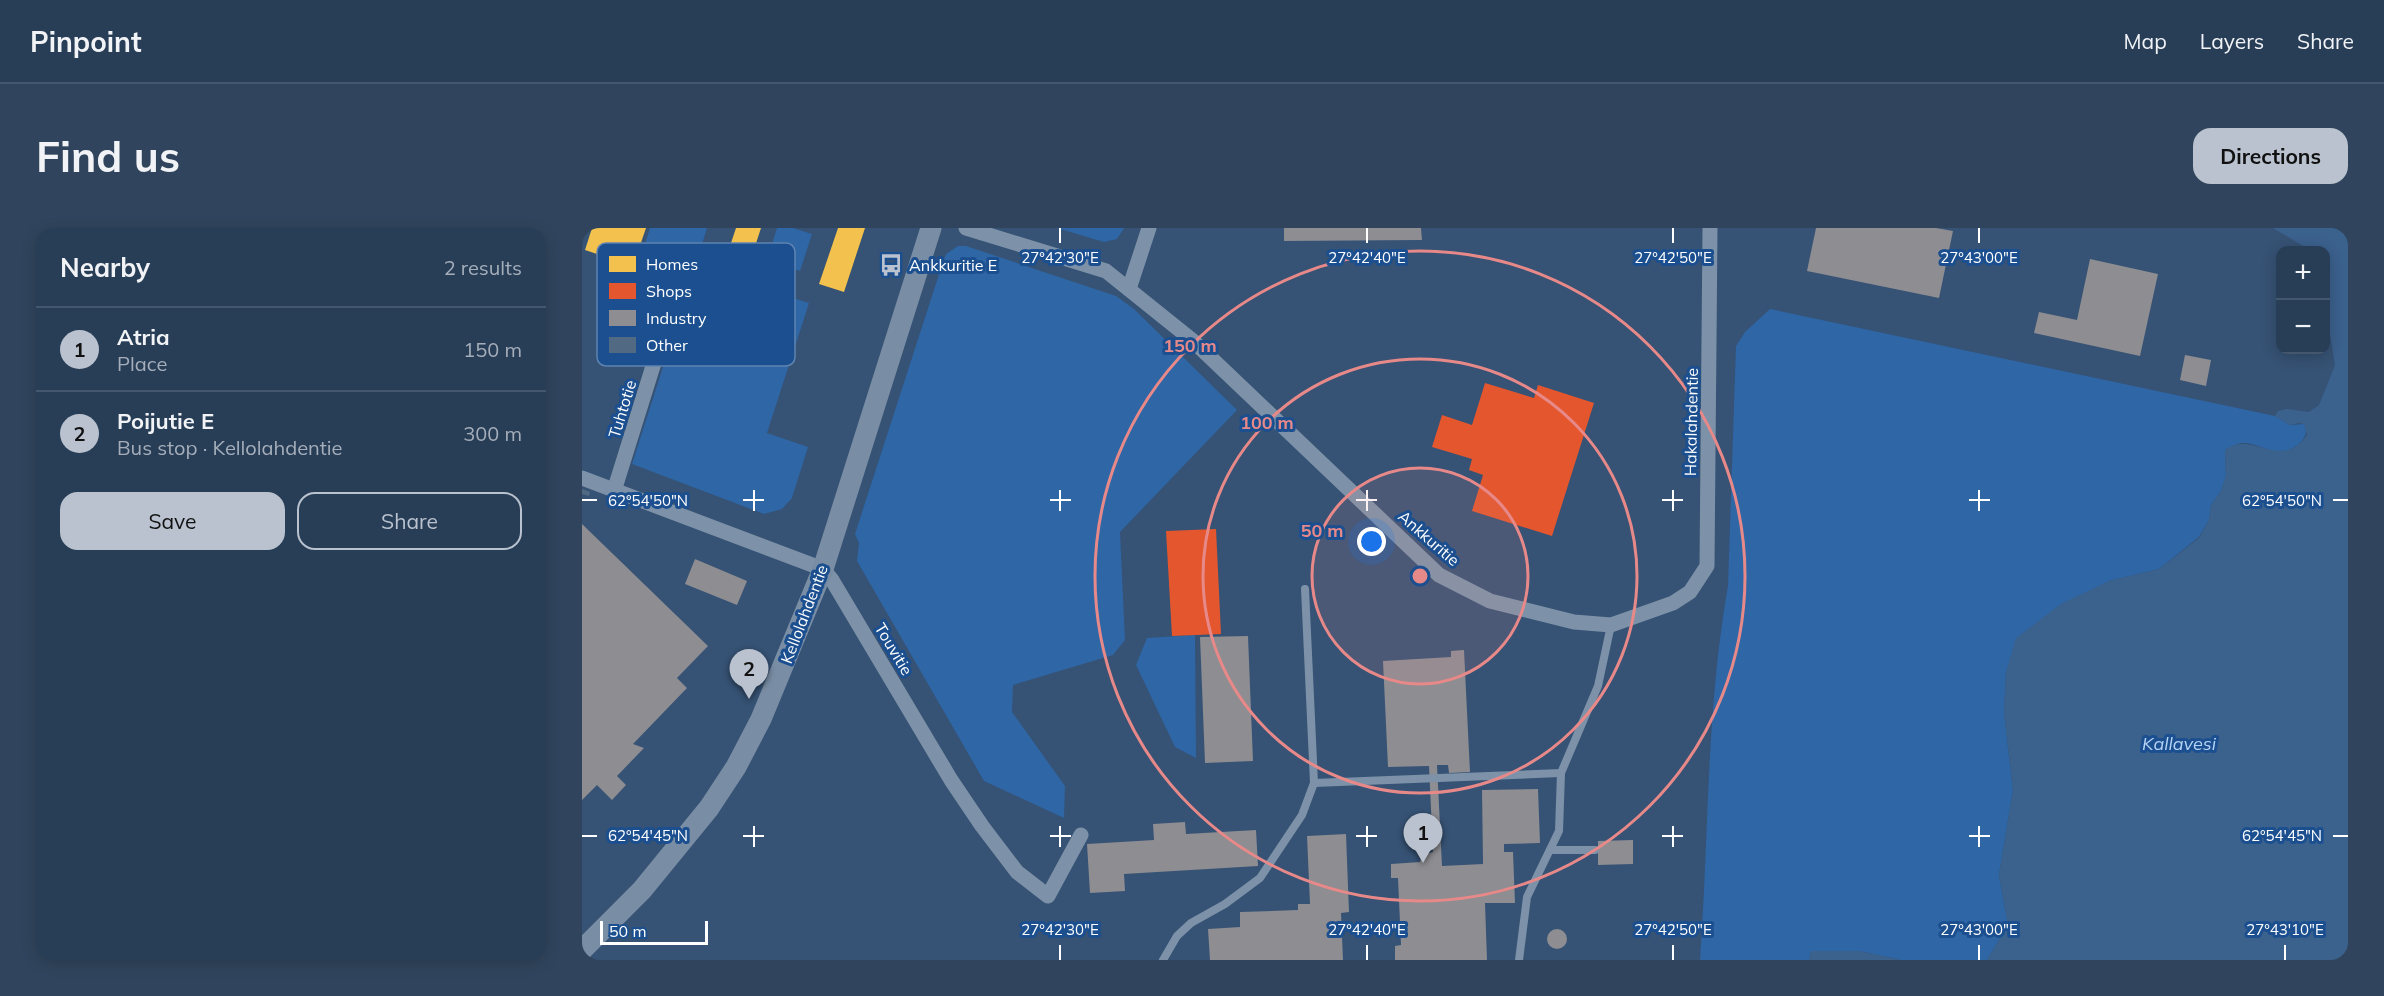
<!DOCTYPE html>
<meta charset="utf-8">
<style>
:root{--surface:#283e57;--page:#30455d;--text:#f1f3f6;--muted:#a5aeba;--line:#44576d;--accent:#b9c2ce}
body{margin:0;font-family:Mulish,sans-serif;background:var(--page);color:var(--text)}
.controls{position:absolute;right:18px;top:18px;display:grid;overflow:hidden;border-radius:12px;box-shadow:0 3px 15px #0003}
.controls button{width:54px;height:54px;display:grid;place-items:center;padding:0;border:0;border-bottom:2px solid var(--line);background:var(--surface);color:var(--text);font:30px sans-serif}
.scale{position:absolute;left:18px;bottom:15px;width:108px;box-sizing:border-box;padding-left:6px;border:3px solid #fff;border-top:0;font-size:16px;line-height:21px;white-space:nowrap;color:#fff;-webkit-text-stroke:4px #1b4f8f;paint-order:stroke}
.you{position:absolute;left:790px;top:314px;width:21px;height:21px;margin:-15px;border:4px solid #fff;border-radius:50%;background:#1a73e8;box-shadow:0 0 0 9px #1a73e833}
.badge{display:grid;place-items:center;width:39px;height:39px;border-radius:50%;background:var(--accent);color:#111;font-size:20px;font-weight:700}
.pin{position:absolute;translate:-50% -50px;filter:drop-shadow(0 2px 3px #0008)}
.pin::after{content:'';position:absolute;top:32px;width:21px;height:18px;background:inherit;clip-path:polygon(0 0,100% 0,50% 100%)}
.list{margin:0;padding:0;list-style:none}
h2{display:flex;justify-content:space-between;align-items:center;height:78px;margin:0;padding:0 24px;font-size:26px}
h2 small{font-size:20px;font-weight:400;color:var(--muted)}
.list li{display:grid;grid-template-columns:39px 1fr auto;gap:18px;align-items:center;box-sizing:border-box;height:84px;padding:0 24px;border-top:2px solid var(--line)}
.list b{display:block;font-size:22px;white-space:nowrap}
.list p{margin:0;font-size:20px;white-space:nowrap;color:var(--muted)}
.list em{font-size:20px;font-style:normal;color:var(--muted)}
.actions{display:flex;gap:12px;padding:18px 24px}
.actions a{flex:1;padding:14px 0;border:2px solid var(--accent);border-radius:18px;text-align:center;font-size:21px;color:var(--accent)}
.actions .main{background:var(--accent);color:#111}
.map{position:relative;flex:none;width:1766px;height:732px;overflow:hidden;border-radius:18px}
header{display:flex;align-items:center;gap:36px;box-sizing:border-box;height:84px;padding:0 30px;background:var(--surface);border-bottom:2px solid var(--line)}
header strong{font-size:28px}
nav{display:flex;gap:33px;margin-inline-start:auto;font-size:21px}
.intro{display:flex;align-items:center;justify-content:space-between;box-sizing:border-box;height:144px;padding:0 36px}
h1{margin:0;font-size:42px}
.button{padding:15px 27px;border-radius:18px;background:var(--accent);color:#111;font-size:21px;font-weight:700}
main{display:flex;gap:36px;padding:0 36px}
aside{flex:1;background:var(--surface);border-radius:18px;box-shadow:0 3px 15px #0003}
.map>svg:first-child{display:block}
</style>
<header>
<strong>Pinpoint</strong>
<nav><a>Map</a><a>Layers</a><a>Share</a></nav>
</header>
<div class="intro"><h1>Find us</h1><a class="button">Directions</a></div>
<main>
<aside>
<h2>Nearby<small>2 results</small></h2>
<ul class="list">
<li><span class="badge">1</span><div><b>Atria</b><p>Place</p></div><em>150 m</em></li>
<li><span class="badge">2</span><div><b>Poijutie E</b><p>Bus stop · Kellolahdentie</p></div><em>300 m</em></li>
</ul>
<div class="actions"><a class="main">Save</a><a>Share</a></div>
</aside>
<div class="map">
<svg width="1766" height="732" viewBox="0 0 1766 732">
<rect width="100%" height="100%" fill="#365274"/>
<g fill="#2f66a5">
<path d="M68 0H125L113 39 227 75 185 205 226 219 210 270 200 281 182 286 50 236 105 64 53 47Z"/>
<path d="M195 0H211L230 6 218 43 185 32Z"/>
<path d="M475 0H542L535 11 522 14Z"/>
<path d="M376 18H384L534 68 552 81 655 182 538 304 543 412 531 427 431 457 430 484 483 558 482 590 402 553 275 333 277 315 273 306 361 34 364 26Z"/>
<path d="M1188 81 1693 188 1708 197 1722 196C1730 210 1712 222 1699 224 1687 225 1674 214 1661 215 1655 215 1648 220 1643 222L1644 248 1639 263 1629 277 1627 292 1617 309 1577 341 1527 353 1424 444 1422 485 1431 562 1417 647 1426 697 1405 732H1319L1277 723 1229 724 1227 732H1118C1127 607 1124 482 1146 358L1154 118 1163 104Z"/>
<path d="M613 407 614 530 593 519 554 437 565 410Z"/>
</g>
<g fill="#3b618d">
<path d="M1691 0H1766V732H1405L1426 697 1417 647 1431 562 1422 485 1424 444 1434 410 1479 376 1527 353 1577 341 1617 310 1627 292 1629 277 1639 263 1644 248 1643 222C1669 201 1700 244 1725 207L1722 196 1717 195 1708 197 1693 188 1696 183 1705 181 1727 184 1737 177 1753 137 1744 82V22H1725L1723 19Z"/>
<path d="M1229 723H1277L1319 732H1227Z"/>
</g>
<g fill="#f2c14e">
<path d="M10 0H64L51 38 3 22Z"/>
<path d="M154 0H179L167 37 144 30Z"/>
<path d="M256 0H283L262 64 237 56Z"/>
</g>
<g fill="#e4572e">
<path d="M903 155 952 170 956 157 1012 175 970 308 890 283 901 247 887 242 890 231 850 219 860 187 890 197Z"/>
<path d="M634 301 639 406 590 408 584 303Z"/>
</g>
<g fill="#8d8d92">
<path d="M702 0H839L840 12 702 13Z"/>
<path d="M1234 0H1354L1371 3 1357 70 1225 43Z"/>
<path d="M1508 31 1576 46 1558 128 1452 105 1457 84 1495 92Z"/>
<path d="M1603 127 1629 132 1624 158 1598 152Z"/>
<path d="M0 296 126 418 95 450 105 460 51 516 62 520 35 548 44 557 30 572 15 557 0 572Z"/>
<path d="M113 331 165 353 155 377 103 356Z"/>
<path d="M666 408 671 533 623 535 618 409Z"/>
<path d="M882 422 888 544 867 545 866 537H855L860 638 901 636 900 562 956 561 958 615 922 616V624H931L933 675H903L905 732H813V718L819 717 816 650H809V636L838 634 840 627 851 624 847 538 806 539 801 433 869 429V423Z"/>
<path d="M603 594 604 606 674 602 676 638 542 646 543 663 508 665 505 616 572 612 571 596Z"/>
<path d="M764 606 767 684 759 685 761 732H628L626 701 658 699V684L716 682V676H728L725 608Z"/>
<path d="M1051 612V636L1016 637V613Z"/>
<circle cx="975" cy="711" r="10"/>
</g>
<path fill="#526984" d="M0 261 8 264 7 268 0 266Z"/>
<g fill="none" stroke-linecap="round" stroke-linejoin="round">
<g stroke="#7d92a8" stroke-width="8">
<path d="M732 555 979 545 1016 458 1029 397"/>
<path d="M968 622H1013"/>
<path d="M581 732 595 708 609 695 643 676 678 650 720 587 732 555 723 361"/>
<path d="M937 732 945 669 977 603 979 545"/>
</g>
<g stroke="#7d92a8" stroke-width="15">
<path d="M384 0 524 43 610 112 857 347 908 373 992 394 1029 397 1091 375 1108 364 1125 338 1128 0"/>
<path d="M547 61 567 0"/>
<path d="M0 250 241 341 250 352 369 552 400 598 435 644 466 668 499 607"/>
<path d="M32 263 91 74"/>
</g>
<path stroke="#798da4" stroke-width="21" d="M0 722 60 662 127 580 154 539 179 491 241 341 349 0"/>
</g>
<path fill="none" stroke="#fff" stroke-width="2" d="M478 0V15M785 0V15M1091 0V15M1397 0V15M172 262V283M478 262V283M785 262V283M1091 262V283M1397 262V283M0 272H15M161 272H182M468 272H489M774 272H795M1080 272H1101M1387 272H1408M1751 272H1766M172 598V619M478 598V619M785 598V619M1091 598V619M1397 598V619M0 608H15M161 608H182M468 608H489M774 608H795M1080 608H1101M1387 608H1408M1751 608H1766M478 717V732M785 717V732M1091 717V732M1397 717V732M1703 717V732"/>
<circle cx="838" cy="348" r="108" fill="#e88989" fill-opacity=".12"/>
<g fill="none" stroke="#e88989" stroke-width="3">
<circle cx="838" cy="348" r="108"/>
<circle cx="838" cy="348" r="217"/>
<circle cx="838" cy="348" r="325"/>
</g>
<defs>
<g id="bus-bare" transform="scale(1.8)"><path d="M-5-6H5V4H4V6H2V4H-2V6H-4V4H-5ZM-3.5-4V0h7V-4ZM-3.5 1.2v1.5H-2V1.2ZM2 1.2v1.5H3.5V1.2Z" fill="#b9c2ce" stroke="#1b4f8f" stroke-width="2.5" paint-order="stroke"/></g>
</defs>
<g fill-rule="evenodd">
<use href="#bus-bare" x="309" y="37"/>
</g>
<g text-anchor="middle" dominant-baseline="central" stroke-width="6" stroke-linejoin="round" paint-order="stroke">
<g font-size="16" fill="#fff" stroke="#1b4f8f" text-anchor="start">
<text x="327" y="37">Ankkuritie E</text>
</g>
<g font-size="16" fill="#fff" stroke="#1b4f8f">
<text transform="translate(40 181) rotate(-73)">Tuhtotie</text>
<text transform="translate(1109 194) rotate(-89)">Hakalahdentie</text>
<text transform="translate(847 310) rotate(41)">Ankkuritie</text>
<text transform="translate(222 386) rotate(-69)">Kellolahdentie</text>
<text transform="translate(312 421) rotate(59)">Touvitie</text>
</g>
<g font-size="18" font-style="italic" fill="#b5d3f5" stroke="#1b4f8f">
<text x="1597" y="515">Kallavesi</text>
</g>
</g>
<rect x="15" y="15" width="198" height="123" rx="9" fill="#1b4f8f" stroke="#5f84b1" stroke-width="1.5"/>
<rect x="27" y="28" width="27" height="16" fill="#f2c14e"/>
<rect x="27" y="55" width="27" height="16" fill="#e4572e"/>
<rect x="27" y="82" width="27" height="16" fill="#8d8d92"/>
<rect x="27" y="109" width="27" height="16" fill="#526984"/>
<g font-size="16" fill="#fff">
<text x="64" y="42">Homes</text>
<text x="64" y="69">Shops</text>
<text x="64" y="96">Industry</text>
<text x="64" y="123">Other</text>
</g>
<g font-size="15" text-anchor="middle" fill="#fff" stroke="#1b4f8f" stroke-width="6" stroke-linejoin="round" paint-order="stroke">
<text x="478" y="35">27°42'30"E</text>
<text x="785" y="35">27°42'40"E</text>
<text x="1091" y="35">27°42'50"E</text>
<text x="1397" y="35">27°43'00"E</text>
<text x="66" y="278">62°54'50"N</text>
<text x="1700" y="278">62°54'50"N</text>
<text x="66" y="613">62°54'45"N</text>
<text x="1700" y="613">62°54'45"N</text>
<text x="478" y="707">27°42'30"E</text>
<text x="785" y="707">27°42'40"E</text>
<text x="1091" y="707">27°42'50"E</text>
<text x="1397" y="707">27°43'00"E</text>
<text x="1703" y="707">27°43'10"E</text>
</g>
<circle cx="838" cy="348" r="9" fill="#e88989" stroke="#1b4f8f" stroke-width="3"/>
<g font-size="18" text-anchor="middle" font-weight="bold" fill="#e88989" stroke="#1b4f8f" stroke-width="6" stroke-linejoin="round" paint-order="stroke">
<text x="608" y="124">150 m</text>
<text x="685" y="201">100 m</text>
<text x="740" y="309">50 m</text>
</g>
</svg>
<div class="controls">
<button>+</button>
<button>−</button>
</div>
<div class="scale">50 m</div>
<div class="you"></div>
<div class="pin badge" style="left:841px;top:635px">1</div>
<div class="pin badge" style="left:167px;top:471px">2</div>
</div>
</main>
